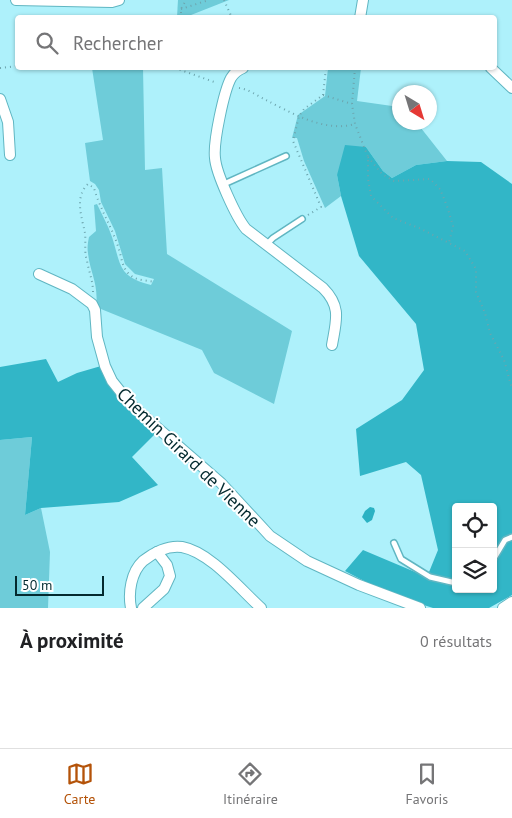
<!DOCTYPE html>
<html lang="fr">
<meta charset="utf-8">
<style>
:root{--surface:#fff;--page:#f2f2f2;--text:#202124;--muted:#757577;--line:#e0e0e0;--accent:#b45309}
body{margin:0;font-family:"PT Sans",sans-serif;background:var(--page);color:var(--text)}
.controls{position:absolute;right:15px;bottom:15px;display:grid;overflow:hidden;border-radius:5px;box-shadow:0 1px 4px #0004}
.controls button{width:45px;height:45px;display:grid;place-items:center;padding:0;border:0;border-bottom:1px solid var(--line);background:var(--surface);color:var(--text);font:25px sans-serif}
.compass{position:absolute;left:392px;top:85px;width:45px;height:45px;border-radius:50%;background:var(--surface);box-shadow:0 1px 4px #0004;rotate:142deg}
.scale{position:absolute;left:15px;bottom:12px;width:89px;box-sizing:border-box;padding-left:5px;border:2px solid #032a2f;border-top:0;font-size:14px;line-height:18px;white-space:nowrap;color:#032a2f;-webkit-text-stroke:4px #fff;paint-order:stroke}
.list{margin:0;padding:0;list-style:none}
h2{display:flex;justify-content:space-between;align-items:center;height:65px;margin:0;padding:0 20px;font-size:21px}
h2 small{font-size:16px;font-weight:400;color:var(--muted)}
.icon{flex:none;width:28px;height:28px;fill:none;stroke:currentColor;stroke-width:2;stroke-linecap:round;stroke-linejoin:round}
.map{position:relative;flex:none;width:512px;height:608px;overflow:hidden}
.search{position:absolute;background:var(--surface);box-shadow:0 1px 4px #0004;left:15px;right:15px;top:15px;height:55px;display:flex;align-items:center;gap:12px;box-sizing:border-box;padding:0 18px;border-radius:5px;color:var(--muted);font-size:19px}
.sheet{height:140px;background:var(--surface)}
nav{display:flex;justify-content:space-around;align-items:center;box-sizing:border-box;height:70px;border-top:1px solid var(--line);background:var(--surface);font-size:14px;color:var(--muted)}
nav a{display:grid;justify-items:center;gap:2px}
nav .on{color:var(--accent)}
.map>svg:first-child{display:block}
</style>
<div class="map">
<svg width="512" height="608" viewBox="0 0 512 608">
<rect width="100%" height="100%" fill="#aef1fb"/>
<g fill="#6eccd9">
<path d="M178 0H229L186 17H177Z"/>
<path d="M92 68H143L145 170 162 168 167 254 292 331 274 404 214 373 202 350 96 307C99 284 90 273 88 253 87 248 88 242 89 237L96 231 94 205 97 204C102 215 108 225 112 237 121 265 118 277 151 285L154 279 135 274 125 264 115 231 101 202 99 190 95 184 90 181 85 143 103 140Z"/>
<path d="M328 68H361L357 101 399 107 400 122 417 123 447 161 416 165 392 178 383 171 366 147 337 175 341 196 325 208 304 161 297 138H292L298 115 325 96Z"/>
<path d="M32 437 25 515 41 508 50 552 48 608H0V440Z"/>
</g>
<g fill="#32b6c7" fill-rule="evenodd">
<path d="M345 145 366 147 383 171 392 178 416 165 447 161 481 162 512 184V595L489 608H433L387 593 345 571 363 550 427 577 438 550 421 475 406 462 360 476 356 429 402 400 424 370 416 324 359 256 341 196 337 175ZM456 507H493V589H456Z"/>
<path d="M46 359 58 382 77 373 101 366C116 398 131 410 156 433L132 457 158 485 119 502 41 508 25 515 32 437 0 440V367Z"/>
</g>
<path fill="#2bb2c3" d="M370 507 374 508 375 511 372 520 367 523 362 517 365 511Z"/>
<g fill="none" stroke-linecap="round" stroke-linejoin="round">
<g stroke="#60b6c2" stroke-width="8">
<g id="lane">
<path d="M224 184 286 156"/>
<path d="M266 245 273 238 302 219"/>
<path d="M394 543 401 559 430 577 456 583"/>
<path d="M493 560 505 540 512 537"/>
</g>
</g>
<g stroke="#60b6c2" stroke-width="12">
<g id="street">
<path d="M16 0 112 2 119 0"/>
<path d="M360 18 363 0"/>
<path d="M243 68C238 70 234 73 231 78 224 91 213 142 215 158 216 173 236 217 246 229L323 288C342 307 336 321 332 345"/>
<path d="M491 68 512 88"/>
<path d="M0 99 8 122 10 155"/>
<path d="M39 274 72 289 92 304 95 310 97 337 105 366 112 381 120 391 127 401 153 424 221 483 270 536 307 561 359 585 420 608"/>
<path d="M131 608C128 593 131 572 143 561 153 553 168 545 182 547 210 552 240 589 261 608"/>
<path d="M143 608 164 589 170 576 167 565 157 552"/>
<path d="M503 608 512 602"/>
</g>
</g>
<g stroke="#6da5ae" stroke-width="2" stroke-dasharray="1 4" stroke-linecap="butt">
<path d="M224 0 232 18"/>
<path d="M181 9 209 0"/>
<path d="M181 18V9L186 0"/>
<path d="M0 68 18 66"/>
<path d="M175 68 217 83"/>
<path d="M355 68 352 104 355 124 368 157V179L371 196 393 218 419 228 465 251 476 269V292L485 313 490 333 504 360 512 389"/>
<path d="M239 88C248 89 256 95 264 99 290 112 324 133 355 124"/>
<path d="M323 95 326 68"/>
<path d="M368 157 382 174 394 181 430 179 440 189 447 206 453 226 449 243"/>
<path d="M308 215 321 207 293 141 299 116 304 109 323 95 352 104"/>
<path d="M93 292C93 281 89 272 87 261 84 252 86 242 85 233 82 218 74 197 88 184L94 188C100 210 114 230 120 253 122 261 123 268 129 274 136 281 146 280 154 282"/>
</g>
<use href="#lane" stroke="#fff" stroke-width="5"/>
<use href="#street" stroke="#fff" stroke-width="10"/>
</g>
<g text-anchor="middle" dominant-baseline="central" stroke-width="4" stroke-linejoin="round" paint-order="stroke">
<g font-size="18" fill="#032a2f" stroke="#fff">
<text transform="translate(189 457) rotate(44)">Chemin Girard de Vienne</text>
</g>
</g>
</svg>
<div class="controls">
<button><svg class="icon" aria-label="locate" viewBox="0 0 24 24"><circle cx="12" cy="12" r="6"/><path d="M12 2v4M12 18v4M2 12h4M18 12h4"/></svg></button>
<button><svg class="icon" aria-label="layers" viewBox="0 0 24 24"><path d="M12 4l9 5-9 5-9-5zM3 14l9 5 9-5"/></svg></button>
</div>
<svg class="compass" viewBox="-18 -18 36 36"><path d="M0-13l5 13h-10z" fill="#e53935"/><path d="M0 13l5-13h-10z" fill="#757577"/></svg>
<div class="scale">50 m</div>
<div class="search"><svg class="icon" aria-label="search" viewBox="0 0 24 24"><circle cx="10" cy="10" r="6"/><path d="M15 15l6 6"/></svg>Rechercher</div>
</div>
<section class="sheet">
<h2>À proximité<small>0 résultats</small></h2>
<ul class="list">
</ul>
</section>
<nav>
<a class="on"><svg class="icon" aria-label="map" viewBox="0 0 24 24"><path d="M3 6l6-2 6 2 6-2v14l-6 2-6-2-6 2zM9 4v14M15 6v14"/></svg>Carte</a>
<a><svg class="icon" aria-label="directions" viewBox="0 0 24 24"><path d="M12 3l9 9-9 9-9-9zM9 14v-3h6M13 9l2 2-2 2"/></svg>Itinéraire</a>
<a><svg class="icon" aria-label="saved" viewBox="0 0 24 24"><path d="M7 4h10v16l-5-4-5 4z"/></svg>Favoris</a>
</nav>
